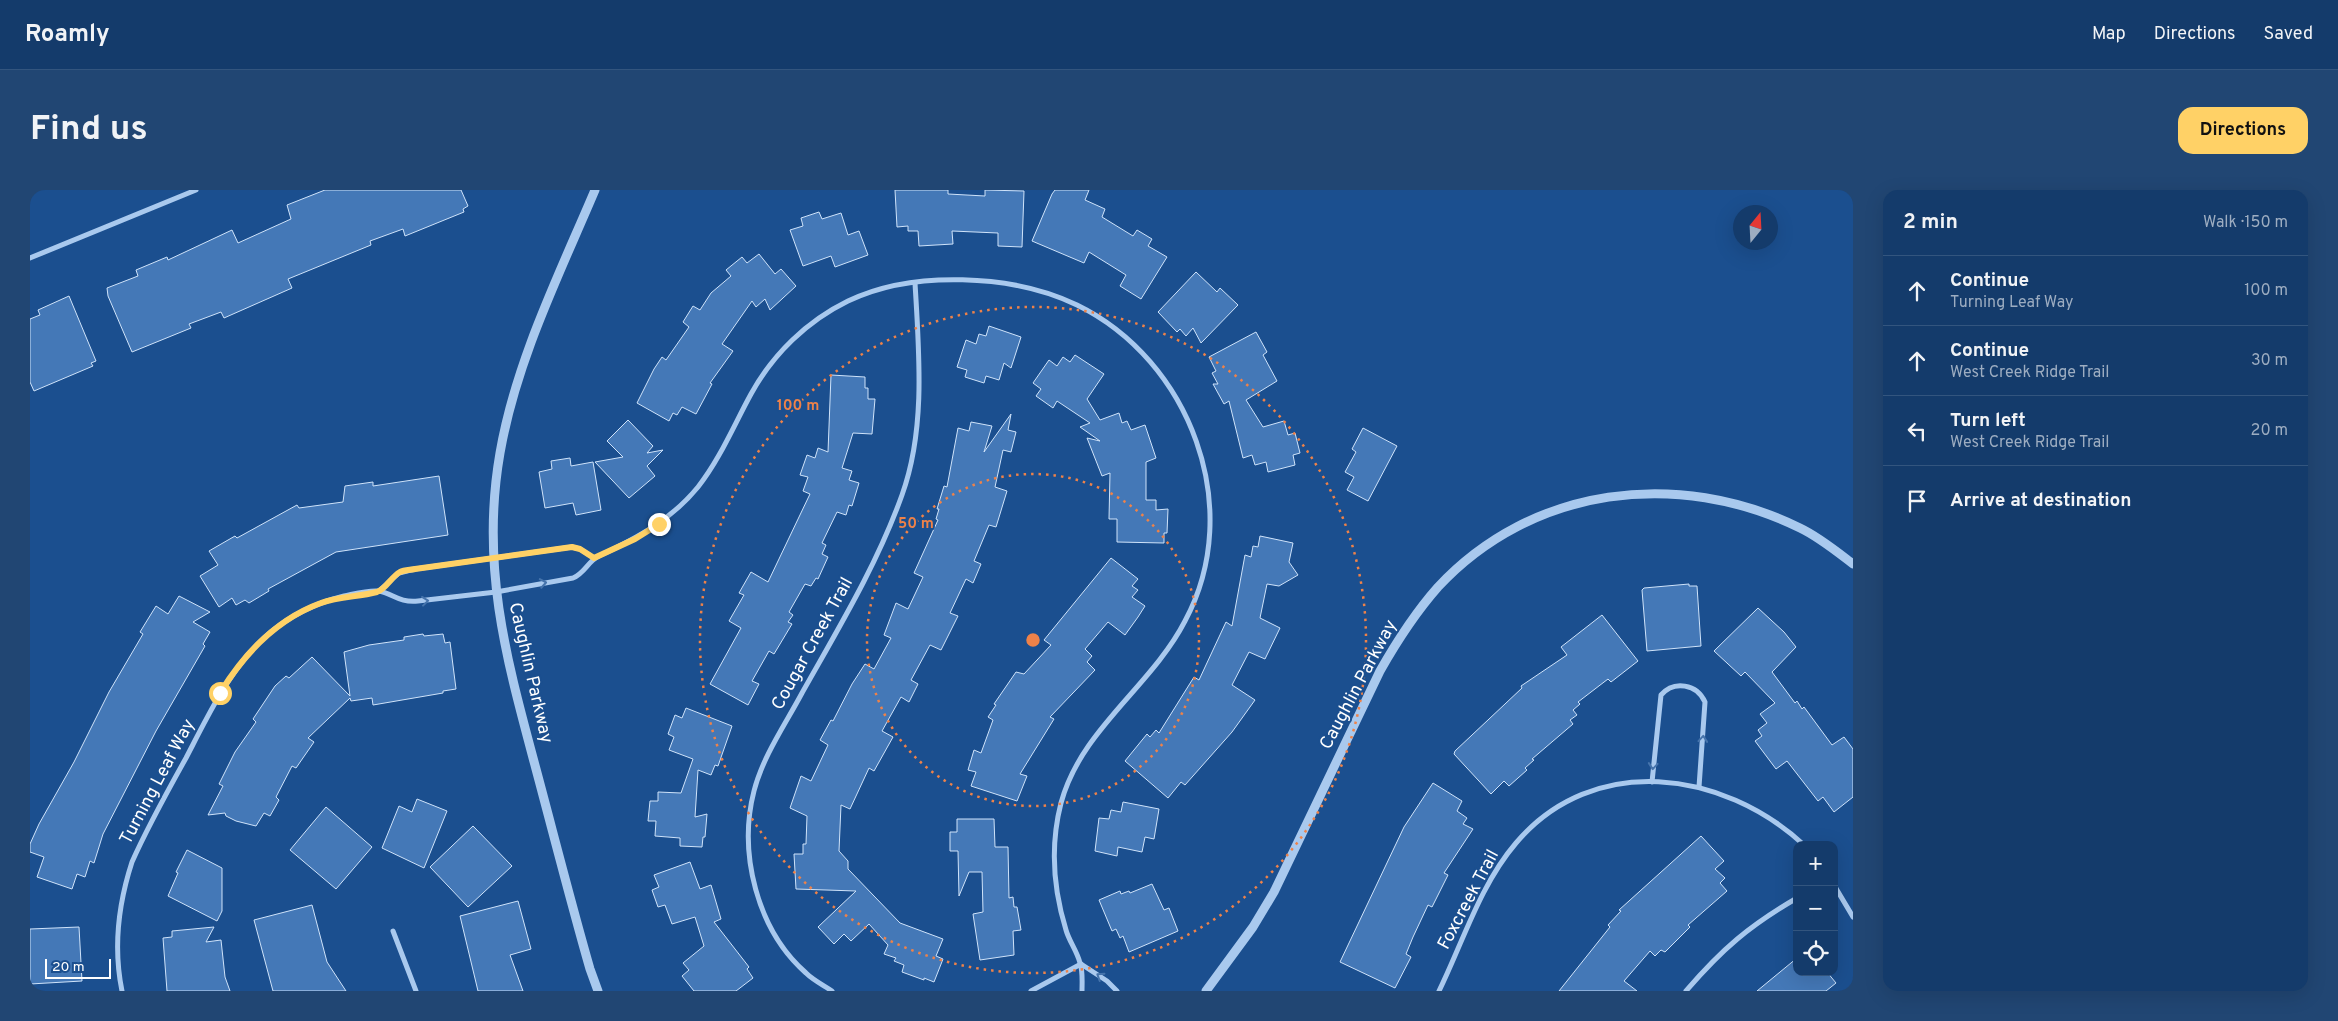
<!DOCTYPE html>
<meta charset="utf-8">
<style>
:root{--surface:#143b6b;--page:#214673;--text:#f1f3f6;--muted:#9dadc1;--line:#33557e;--accent:#ffd166}
body{margin:0;font-family:Overpass,sans-serif;background:var(--page);color:var(--text)}
.controls{position:absolute;right:15px;bottom:15px;display:grid;overflow:hidden;border-radius:10px;box-shadow:0 5px 20px #0002}
.controls button{width:45px;height:45px;display:grid;place-items:center;padding:0;border:0;border-bottom:1px solid var(--line);background:var(--surface);color:var(--text);font:25px sans-serif}
.compass{position:absolute;left:1703px;top:15px;width:45px;height:45px;border-radius:50%;background:var(--surface);box-shadow:0 5px 20px #0002;rotate:18deg}
.scale{position:absolute;left:15px;bottom:12px;width:66px;box-sizing:border-box;padding-left:5px;border:2px solid #fff;border-top:0;font-size:14px;line-height:18px;white-space:nowrap;color:#fff;-webkit-text-stroke:4px #1b4f8f;paint-order:stroke}
.stop{position:absolute;width:15px;height:15px;margin:-11px;border:4px solid #ffd166;border-radius:50%;background:#fff}
.stop.end{background:#ffd166;border-color:#fff;box-shadow:0 1px 5px #0008}
.list{margin:0;padding:0;list-style:none}
h2{display:flex;justify-content:space-between;align-items:center;height:65px;margin:0;padding:0 20px;font-size:21px}
h2 small{font-size:16px;font-weight:400;color:var(--muted)}
.list li{display:grid;grid-template-columns:32px 1fr auto;gap:15px;align-items:center;box-sizing:border-box;height:70px;padding:0 20px;border-top:1px solid var(--line)}
.list b{display:block;font-size:19px;white-space:nowrap}
.list p{margin:0;font-size:16px;white-space:nowrap;color:var(--muted)}
.list em{font-size:16px;font-style:normal;color:var(--muted)}
.icon{flex:none;width:28px;height:28px;fill:none;stroke:currentColor;stroke-width:2;stroke-linecap:round;stroke-linejoin:round}
.map{position:relative;flex:none;width:1823px;height:801px;overflow:hidden;border-radius:15px}
header{display:flex;align-items:center;gap:30px;box-sizing:border-box;height:70px;padding:0 25px;background:var(--surface);border-bottom:1px solid var(--line)}
header strong{font-size:24px}
nav{display:flex;gap:28px;margin-inline-start:auto;font-size:18px}
.intro{display:flex;align-items:center;justify-content:space-between;box-sizing:border-box;height:120px;padding:0 30px}
h1{margin:0;font-size:35px}
.button{padding:12px 22px;border-radius:15px;background:var(--accent);color:#111;font-size:18px;font-weight:700}
main{display:flex;gap:30px;padding:0 30px}
aside{flex:1;background:var(--surface);border-radius:15px;box-shadow:0 5px 20px #0002}
.map>svg:first-child{display:block}
</style>
<header>
<strong>Roamly</strong>
<nav><a>Map</a><a>Directions</a><a>Saved</a></nav>
</header>
<div class="intro"><h1>Find us</h1><a class="button">Directions</a></div>
<main>
<div class="map">
<svg width="1823" height="801" viewBox="0 0 1823 801">
<rect width="100%" height="100%" fill="#1b4f8f"/>
<g fill="#4478b7" stroke="#cfe3fa">
<path d="M295 0H431L438 16 433 19 434 22 375 46 373 39 340 51 341 55 258 89 262 98 194 128 191 122 159 134 161 138 102 162 78 106 77 98 108 86 106 80 137 67 138 70 202 40 208 53 261 29 257 15Z"/>
<path d="M865 0H918V4L955 6V0L994 1 992 57 968 56V43L922 41 923 54 889 56 888 41H878V36L867 37Z"/>
<path d="M1025 0H1059L1055 10 1075 19 1072 27 1103 46 1107 40 1122 49 1118 56 1137 67 1111 109 1090 96 1096 85 1059 62 1054 73 1002 51 1022 4Z"/>
<path d="M789 22 792 29 811 23 818 45 829 41 838 65 805 77 801 66 773 76 760 40 773 36 771 28Z"/>
<path d="M729 64 745 84 751 79 766 96 740 120 735 109 726 117 722 111 692 154 703 161 680 193 682 194 666 224 652 217 647 225 643 223 639 231 607 213 624 179 632 167 636 170 659 137 653 132 663 116 670 120 681 103 701 86 696 80 712 67 717 73Z"/>
<path d="M1166 82 1187 102 1190 98 1208 115 1171 153 1163 138 1156 146 1150 139 1147 142 1128 122Z"/>
<path d="M39 106 66 171 61 173 63 176 4 201 0 192V129L10 125 8 120Z"/>
<path d="M959 136 991 147 981 178 974 173 969 190 956 186 954 193 935 187 937 180 927 177 936 150 946 154 949 144 956 146Z"/>
<path d="M1226 142 1237 162 1233 165 1247 191 1216 210 1233 237 1254 231 1258 245 1265 243 1270 263 1263 265 1265 275 1238 282 1236 272 1225 275 1222 265 1213 268 1199 211 1194 214 1183 194H1188L1182 183 1186 181 1179 167Z"/>
<path d="M1045 165 1074 184 1057 209 1070 230 1089 223 1092 233 1097 231 1101 240 1115 235 1126 268 1116 272V310H1126V320L1138 319 1137 343H1134V353L1087 352V329H1079L1080 283 1072 286 1057 248 1070 251 1050 237 1060 233 1027 211 1023 218 1006 206 1011 199 1003 193 1019 170 1027 176 1033 167 1040 172Z"/>
<path d="M801 185 835 187V198H838V209H845L842 244 823 243 812 278 822 281 819 290 829 293 822 316 819 315 816 325 807 322 792 353 796 355 792 364 798 367 788 389 786 388 781 396 775 394 759 422 763 425 758 432 762 434 744 464 739 461 722 491 729 494 718 515 680 494 711 438 699 431 714 405 709 403 721 382 738 392 780 304 773 301 778 287 770 285 777 265 785 268 788 258 798 262Z"/>
<path d="M981 224 978 240 986 242 981 262 973 260 965 297 977 301 966 337 959 335 944 371 951 374 943 393 936 389 920 423 928 426 911 460 900 455 881 490 888 494 879 512 871 507 852 541 863 547 844 581 839 578 820 619 811 615 809 661 818 671V679L870 733 913 749 906 766 913 769 904 792 894 788V790L872 782 874 775 864 771 866 768 854 764 858 755 839 734 821 751 814 744 804 754 788 737 826 701 766 699 764 664H773V654H776L777 626 760 618 771 586 781 591 798 555 790 550 801 530 803 531 822 494 835 474 844 479 861 448 854 445 866 413 878 419 893 387 884 383 908 330 906 329 909 319H907L914 296 917 297 928 238 939 241 941 232 962 236 954 262Z"/>
<path d="M598 230 623 256 617 263 633 260 617 276 625 286 599 308 565 272 593 267 577 251Z"/>
<path d="M1333 238 1367 256 1338 311 1317 300 1324 287 1315 282 1326 262 1322 259Z"/>
<path d="M540 268 541 276 563 272 571 320 546 325 543 313 515 318 509 282 522 279 521 271Z"/>
<path d="M409 286 418 345 306 362 238 399 239 401 219 413 215 410 206 415 202 408 189 417 170 386 188 375 179 361 205 346 207 348 267 315 269 318 313 312 315 296 343 292V296Z"/>
<path d="M1230 346 1263 353 1259 372 1268 385 1249 396 1237 394 1230 428 1250 438 1235 469 1219 462 1202 495 1225 510 1202 542 1155 595 1151 592 1138 608 1095 571 1117 544 1120 547 1126 540 1129 543 1164 487 1169 490 1196 432 1202 436 1215 365 1221 367 1223 356 1228 357Z"/>
<path d="M1081 368 1108 389 1102 396 1108 400 1102 407 1115 416 1108 427 1095 445 1078 432 1055 459 1062 466 1057 472 1065 480 1020 527 1024 529 990 584 997 586 987 611 941 596 946 582 938 580 944 560 951 563 963 530 958 527 966 515 964 514 986 482 994 484 1021 455 1014 450Z"/>
<path d="M1659 394V396H1667L1671 456 1617 461 1612 400 1614 398Z"/>
<path d="M149 406 180 422 163 432 180 442 173 454 175 456 126 541 73 644 64 673 60 671 55 687 47 684 42 699 7 687 14 667 0 662V654L9 634 44 572 79 502 113 444 110 442 126 416 138 424Z"/>
<path d="M1728 418 1754 442 1766 457 1742 482 1765 513 1767 511 1772 519 1774 517 1802 555 1814 547 1823 559V607L1804 622 1793 607 1788 611 1757 571 1746 579 1725 551 1732 546 1728 540 1737 533 1730 524 1745 513 1715 482 1711 486 1684 461Z"/>
<path d="M1572 425 1608 471 1581 492 1578 489 1548 512 1550 514 1543 520 1547 525 1540 530 1543 534 1502 569 1504 570 1495 578 1497 580 1479 596 1474 591 1461 604 1424 564 1425 561 1492 498 1491 496 1537 465 1531 457Z"/>
<path d="M393 444 394 446 413 444 415 453 420 452 426 499 413 501V503L343 515 342 508 321 511 320 508 278 548 284 552 266 578 262 576 246 607 249 610 240 626 234 623 226 636 206 631 196 626 195 623 178 625 193 596 189 594 205 562 226 532 223 529 245 496 256 486 259 488 282 467 320 506 314 462 339 455 374 450V447Z"/>
<path d="M656 518 702 536 688 576 685 575 681 585 668 580 665 627 677 624 675 647H673L672 657 650 656V648L625 646 626 631H618L620 611H628V602L651 603 663 569 639 560 644 547 638 544 645 525 652 528Z"/>
<path d="M1403 593 1432 611 1427 621 1437 628 1433 634 1443 639 1414 683 1418 685 1402 717 1398 715 1383 747 1376 764 1381 767 1365 798 1310 772 1374 637Z"/>
<path d="M387 609 417 621 394 678 352 658 369 616 382 622Z"/>
<path d="M1093 612 1129 619 1124 649 1115 647 1112 662 1088 657 1087 666 1065 661 1069 628 1079 629 1081 620 1091 622Z"/>
<path d="M296 617 342 657 306 699 260 660Z"/>
<path d="M927 629H964L965 657H978L979 708 983 707 984 717H987L991 740 983 741 984 765 950 770 943 724 953 722 952 682H939L929 706 928 661H920V642H927Z"/>
<path d="M443 636 482 676 438 717 400 677Z"/>
<path d="M1671 646 1694 671 1685 679 1695 688 1690 693 1697 701 1658 735 1660 737 1635 762 1631 760 1625 766 1620 761 1594 791 1607 801H1529L1580 737 1578 735 1591 721 1589 720Z"/>
<path d="M157 660 192 678V721L187 731 138 706 148 683 146 682Z"/>
<path d="M660 672 670 699 681 695 691 729 684 732 719 777 717 779 723 788 706 801H664L652 786 659 780 653 773 674 756 665 727 642 734 635 715 628 717 622 700 629 697 624 685Z"/>
<path d="M1122 694 1134 720 1139 718 1148 741 1099 762 1093 746 1090 748 1086 739 1082 741 1069 710 1090 701 1091 704 1099 701 1100 703Z"/>
<path d="M488 711 501 759 480 765 493 801H448L430 726Z"/>
<path d="M282 715 297 772 316 801H243L224 730Z"/>
<path d="M49 737 52 791 0 794V739Z"/>
<path d="M184 737 176 752 191 750 195 787 200 801H137L133 748 142 747V741Z"/>
<path d="M1767 768V782H1797L1806 793 1796 801H1727Z"/>
</g>
<g fill="none" stroke-linecap="round" stroke-linejoin="round">
<g stroke="#a9c9ee" stroke-width="5">
<path d="M0 68 166 0"/>
<path d="M349 401 369 383 385 379 542 357 550 359 564 368"/>
<path d="M1622 592 1631 505C1644 490 1667 494 1675 512L1669 597"/>
<path d="M1804 695 1823 727"/>
<path d="M363 741 386 801"/>
<path d="M1051 774 1077 791 1087 801"/>
<path d="M92 801C83 757 88 715 102 672 118 636 137 602 156 568 195 493 224 428 314 406 324 404 338 400 348 401 363 403 368 413 388 411L466 402 543 388C555 383 558 371 569 366 607 348 641 330 668 297 690 269 704 235 721 204 743 164 777 131 818 111 882 80 983 84 1047 115 1160 170 1216 318 1155 431 1121 497 1051 539 1031 613 1020 656 1023 698 1036 740 1039 751 1047 761 1050 773 1053 781 1052 792 1052 801"/>
<path d="M802 801C793 795 783 790 776 783 727 740 708 663 724 601 733 566 755 535 772 503 808 439 847 375 872 305 896 239 889 162 885 93"/>
<path d="M1001 801 1051 774"/>
<path d="M1409 801C1433 752 1450 695 1486 653 1563 562 1693 580 1774 655"/>
<path d="M1656 801C1692 759 1719 736 1767 708"/>
</g>
<g stroke="#a9c9ee" stroke-width="9">
<path d="M565 0C529 85 486 171 470 263 450 377 477 471 506 579 524 646 541 713 560 779L568 801"/>
<path d="M1176 801 1223 737 1244 702 1350 481C1367 451 1385 423 1408 397 1502 296 1648 278 1770 338 1789 347 1806 361 1823 374"/>
</g>
</g>
<defs><path id="oneway-chevron" d="M-2-3.5L2.5 0L-2 3.5" fill="none" stroke-width="1.6" stroke-linecap="round" stroke-linejoin="round" transform="scale(1.25)"/></defs>
<g stroke="#4674ac">
<use href="#oneway-chevron" transform="translate(513 393) rotate(-10)"/>
<use href="#oneway-chevron" transform="translate(395 411) rotate(-7)"/>
<use href="#oneway-chevron" transform="translate(1673 549) rotate(-85)"/>
<use href="#oneway-chevron" transform="translate(1623 576) rotate(95)"/>
<use href="#oneway-chevron" transform="translate(1070 786) rotate(-147)"/>
</g>
<g fill="none" stroke-linecap="round" stroke-linejoin="round">
<path stroke="#ffd166" stroke-width="6" d="M190 503C214 464 247 429 291 413 309 406 328 407 347 402 356 399 361 387 370 382 374 380 380 380 385 379L542 357 550 359 564 368 605 349 629 334"/>
</g>
<g fill="none" stroke="#ee8249" stroke-width="2.5" stroke-dasharray="2.5 5">
<circle cx="1003" cy="450" r="166"/>
<circle cx="1003" cy="450" r="333"/>
</g>
<g text-anchor="middle" dominant-baseline="central" stroke-width="4" stroke-linejoin="round" paint-order="stroke">
<g font-size="18" fill="#fff" stroke="#1b4f8f">
<text transform="translate(783 454) rotate(-61)">Cougar Creek Trail</text>
<text transform="translate(500 483) rotate(77)">Caughlin Parkway</text>
<text transform="translate(1329 495) rotate(-62)">Caughlin Parkway</text>
<text transform="translate(128 592) rotate(-62)">Turning Leaf Way</text>
<text transform="translate(1439 710) rotate(-62)">Foxcreek Trail</text>
</g>
</g>
<circle cx="1003" cy="450" r="8" fill="#ee8249" stroke="#1b4f8f" stroke-width="2.5"/>
<g font-size="15" text-anchor="middle" font-weight="bold" fill="#ee8249" stroke="#1b4f8f" stroke-width="4" stroke-linejoin="round" paint-order="stroke">
<text x="768" y="220">100 m</text>
<text x="886" y="338">50 m</text>
</g>
</svg>
<div class="controls">
<button>+</button>
<button>−</button>
<button><svg class="icon" aria-label="locate" viewBox="0 0 24 24"><circle cx="12" cy="12" r="6"/><path d="M12 2v4M12 18v4M2 12h4M18 12h4"/></svg></button>
</div>
<svg class="compass" viewBox="-18 -18 36 36"><path d="M0-13l5 13h-10z" fill="#e53935"/><path d="M0 13l5-13h-10z" fill="#9dadc1"/></svg>
<div class="scale">20 m</div>
<div class="stop" style="left:190px;top:503px"></div>
<div class="stop end" style="left:629px;top:334px"></div>
</div>
<aside>
<h2>2 min<small>Walk · 150 m</small></h2>
<ul class="list">
<li><svg class="icon" aria-label="ahead" viewBox="0 0 24 24"><path d="M12 20V5M6 11l6-6 6 6"/></svg><div><b>Continue</b><p>Turning Leaf Way</p></div><em>100 m</em></li>
<li><svg class="icon" aria-label="ahead" viewBox="0 0 24 24"><path d="M12 20V5M6 11l6-6 6 6"/></svg><div><b>Continue</b><p>West Creek Ridge Trail</p></div><em>30 m</em></li>
<li><svg class="icon" aria-label="left" viewBox="0 0 24 24"><path d="M17 20v-9H6M10 6l-5 5 5 5"/></svg><div><b>Turn left</b><p>West Creek Ridge Trail</p></div><em>20 m</em></li>
<li><svg class="icon" aria-label="arrive" viewBox="0 0 24 24"><path d="M6 21V4h12l-3 4 3 4H6"/></svg><div><b>Arrive at destination</b></div></li>
</ul>
</aside>
</main>
